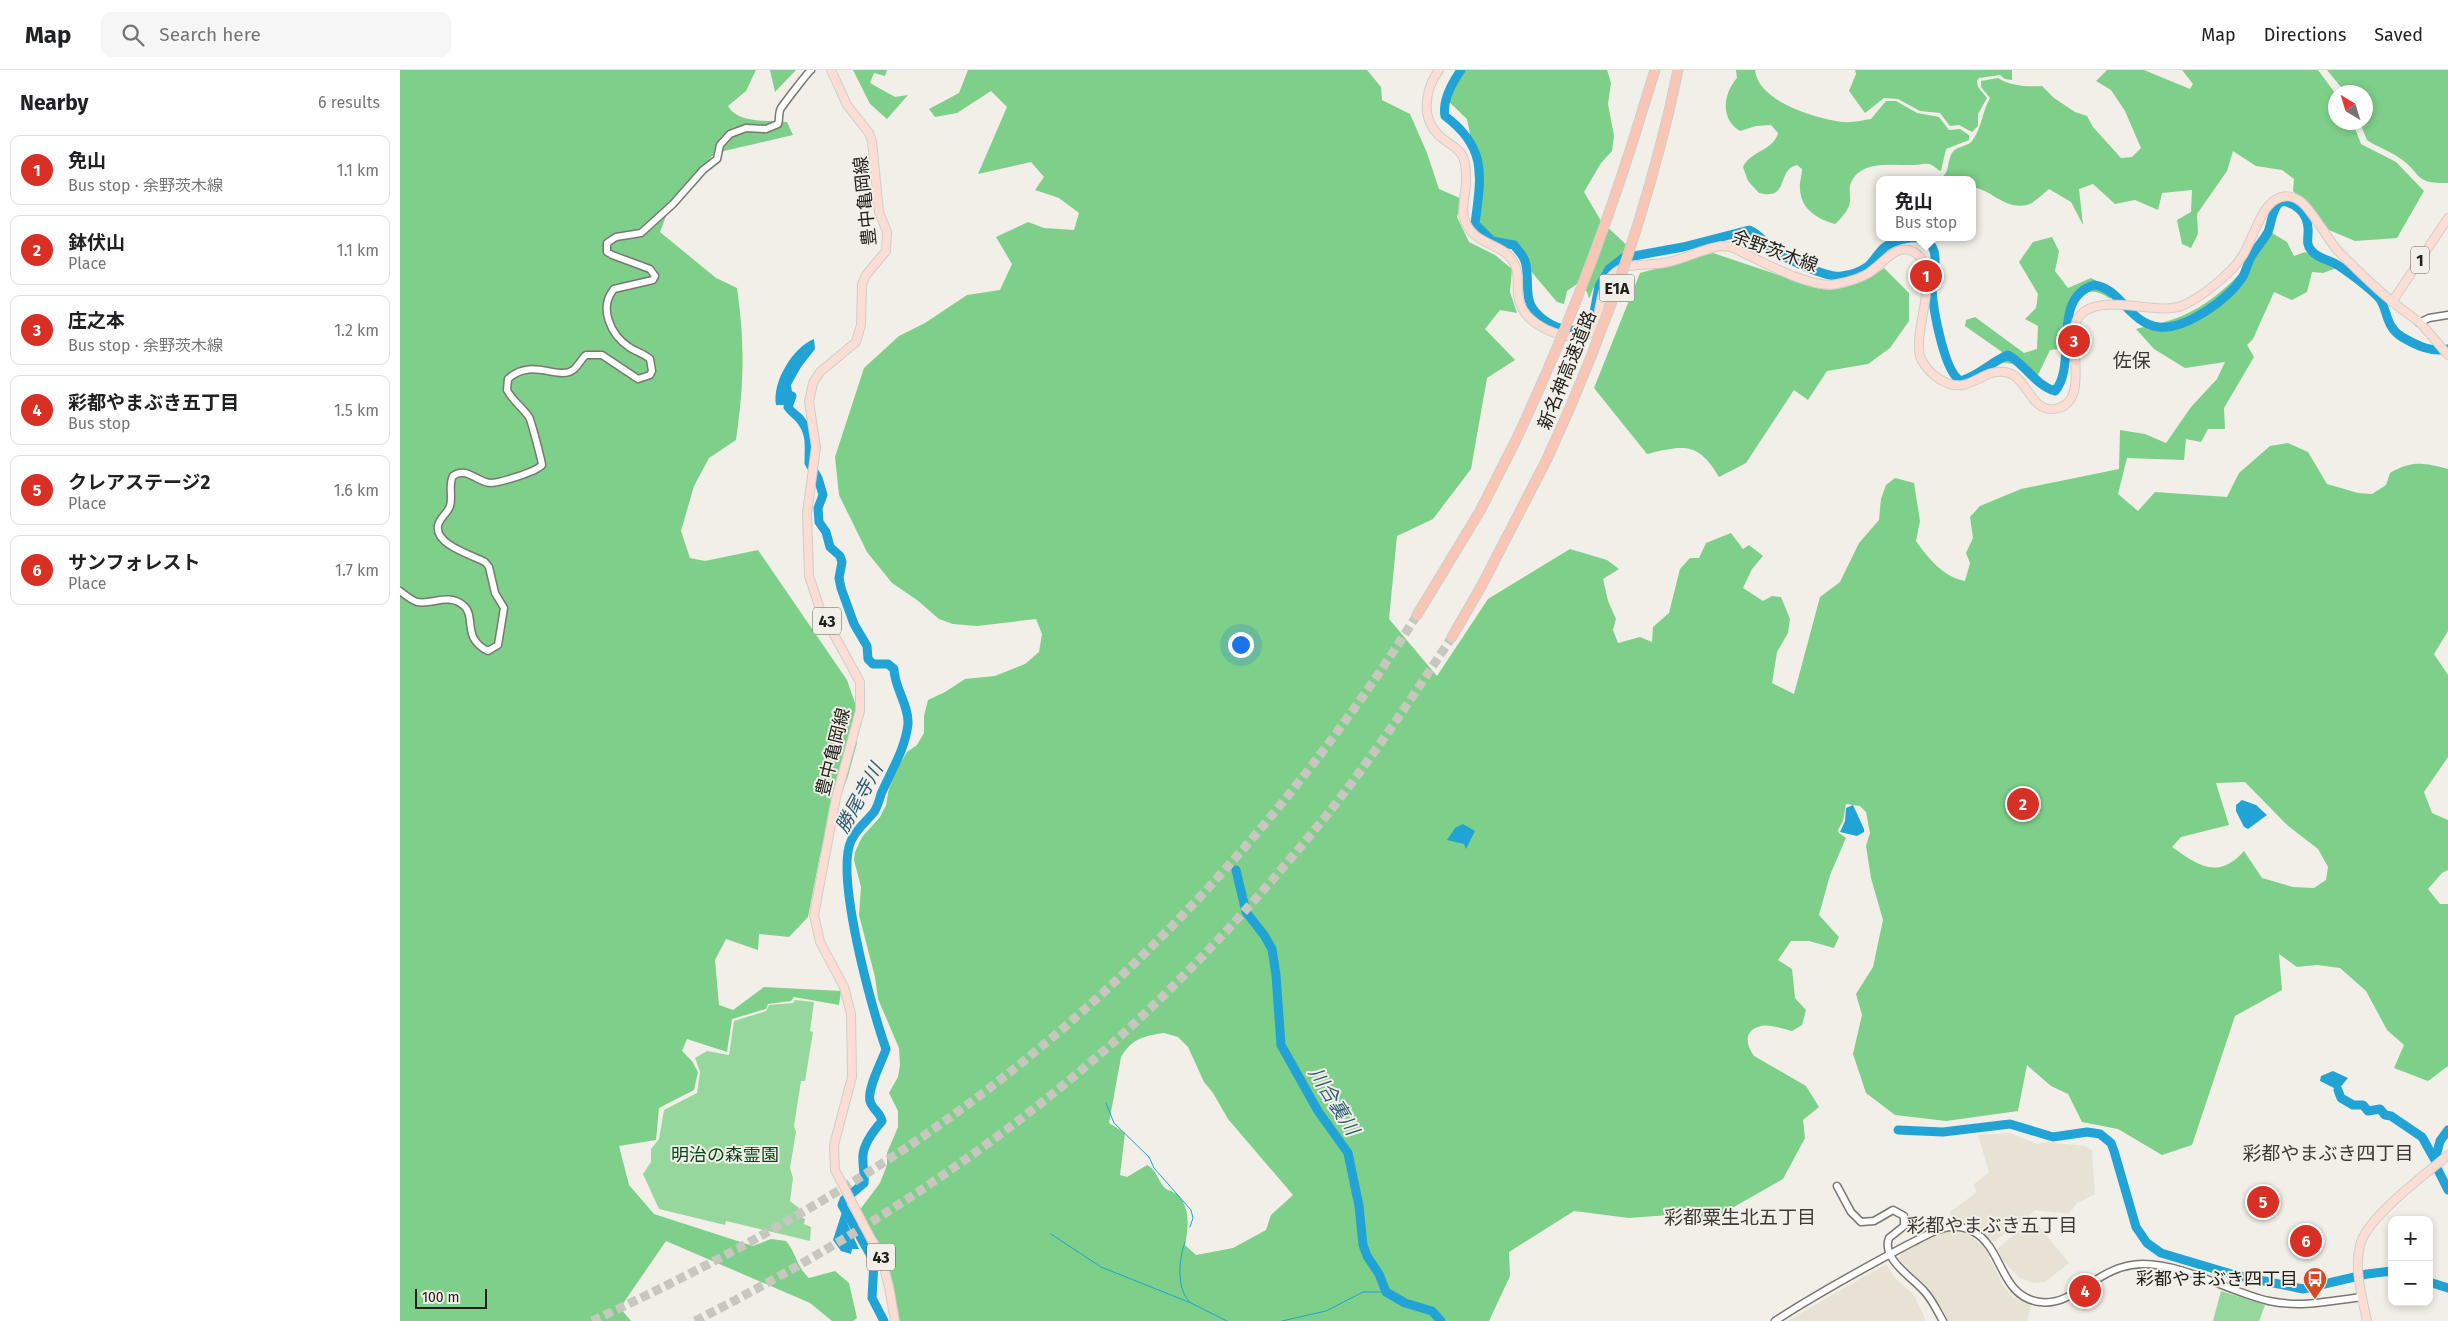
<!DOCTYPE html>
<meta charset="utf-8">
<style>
:root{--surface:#fff;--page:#f6f6f6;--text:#202124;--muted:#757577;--line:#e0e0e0;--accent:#d93025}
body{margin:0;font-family:"Fira Sans","Noto Sans JP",sans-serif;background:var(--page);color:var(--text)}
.controls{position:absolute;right:15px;bottom:15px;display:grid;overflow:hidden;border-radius:10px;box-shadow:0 2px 8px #0003}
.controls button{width:45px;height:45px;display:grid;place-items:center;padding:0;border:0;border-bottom:1px solid var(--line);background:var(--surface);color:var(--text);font:25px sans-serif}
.compass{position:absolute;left:1928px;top:15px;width:45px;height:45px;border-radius:50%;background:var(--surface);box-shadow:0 2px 8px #0003;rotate:322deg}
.scale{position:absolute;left:15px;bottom:12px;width:72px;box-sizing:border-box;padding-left:5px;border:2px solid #21201d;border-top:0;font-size:14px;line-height:18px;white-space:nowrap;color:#21201d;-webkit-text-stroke:4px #f1efe7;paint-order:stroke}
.you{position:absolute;left:840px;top:574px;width:18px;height:18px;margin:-12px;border:4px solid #fff;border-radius:50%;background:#1a73e8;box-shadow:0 0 0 8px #1a73e833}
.badge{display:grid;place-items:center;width:32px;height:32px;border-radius:50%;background:var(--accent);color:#fff;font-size:16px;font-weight:700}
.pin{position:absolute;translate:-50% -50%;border:2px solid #fff;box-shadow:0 1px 5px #0006}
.popup{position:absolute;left:1476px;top:106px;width:100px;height:65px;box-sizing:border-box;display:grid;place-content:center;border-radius:10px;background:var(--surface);filter:drop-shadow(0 1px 4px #0005);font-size:16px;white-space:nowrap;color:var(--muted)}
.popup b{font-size:19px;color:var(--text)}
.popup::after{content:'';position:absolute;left:50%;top:100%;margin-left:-10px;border:10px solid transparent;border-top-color:var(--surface)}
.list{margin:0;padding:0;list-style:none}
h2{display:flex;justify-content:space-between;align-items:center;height:65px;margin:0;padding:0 20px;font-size:21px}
h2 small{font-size:16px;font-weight:400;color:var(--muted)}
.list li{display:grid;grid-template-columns:32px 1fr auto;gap:15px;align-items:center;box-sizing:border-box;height:70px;margin:0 10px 10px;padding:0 10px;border:1px solid var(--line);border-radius:10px}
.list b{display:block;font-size:19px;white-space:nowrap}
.list p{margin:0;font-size:16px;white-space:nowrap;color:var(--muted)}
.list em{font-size:16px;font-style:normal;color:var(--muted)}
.icon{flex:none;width:28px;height:28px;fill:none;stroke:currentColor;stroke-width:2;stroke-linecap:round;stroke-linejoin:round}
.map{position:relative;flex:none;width:2048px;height:1251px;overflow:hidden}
header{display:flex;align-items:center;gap:30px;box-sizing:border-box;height:70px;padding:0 25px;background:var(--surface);border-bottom:1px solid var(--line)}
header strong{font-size:24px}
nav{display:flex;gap:28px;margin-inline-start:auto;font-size:18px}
.search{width:350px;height:45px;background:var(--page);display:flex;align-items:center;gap:12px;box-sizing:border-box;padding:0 18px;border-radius:10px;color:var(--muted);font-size:19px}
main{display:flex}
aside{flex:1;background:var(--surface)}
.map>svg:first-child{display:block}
</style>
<header>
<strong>Map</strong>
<div class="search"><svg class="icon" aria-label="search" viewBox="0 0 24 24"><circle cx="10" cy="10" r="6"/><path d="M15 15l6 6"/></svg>Search here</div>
<nav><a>Map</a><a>Directions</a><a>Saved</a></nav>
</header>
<main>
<aside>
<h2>Nearby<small>6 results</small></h2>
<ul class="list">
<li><span class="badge">1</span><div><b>免山</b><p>Bus stop · 余野茨木線</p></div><em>1.1 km</em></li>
<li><span class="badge">2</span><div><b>鉢伏山</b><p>Place</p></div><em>1.1 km</em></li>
<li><span class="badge">3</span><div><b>庄之本</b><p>Bus stop · 余野茨木線</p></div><em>1.2 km</em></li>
<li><span class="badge">4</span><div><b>彩都やまぶき五丁目</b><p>Bus stop</p></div><em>1.5 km</em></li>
<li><span class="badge">5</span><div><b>クレアステージ2</b><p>Place</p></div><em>1.6 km</em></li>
<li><span class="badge">6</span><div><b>サンフォレスト</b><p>Place</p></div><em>1.7 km</em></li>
</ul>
</aside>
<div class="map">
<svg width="2048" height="1251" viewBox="0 0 2048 1251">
<rect width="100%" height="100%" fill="#f1efe7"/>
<g fill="#e7e2d4">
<path d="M1610 1063 1637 1074 1646 1072 1685 1076 1692 1080 1695 1124 1677 1133 1669 1144 1635 1140 1594 1172 1579 1158 1561 1150 1551 1149 1550 1142 1577 1122 1573 1115 1589 1102 1578 1065Z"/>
<path d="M1633 1149 1669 1193 1645 1212 1633 1213 1620 1208 1604 1192 1597 1179Z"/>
<path d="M1550 1160 1568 1164 1584 1177 1603 1215 1613 1227 1631 1236 1627 1251H1547L1525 1215 1509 1203 1499 1190 1501 1184 1533 1165Z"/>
<path d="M1486 1194 1495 1208 1514 1225 1526 1251H1387Z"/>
</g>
<g fill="#96d79e">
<path d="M395 930 414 932 410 961 413 962 405 1011H401L394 1056 396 1062 390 1098 393 1108 390 1131 399 1138 398 1146 405 1149 404 1154 411 1157 410 1171 326 1151 325 1155 259 1139 243 1104 251 1092V1079L259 1069 264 1040 297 1023 300 1002 295 988 307 981 329 985 334 951 366 941 369 935 393 933Z"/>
<path d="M1821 1221 1865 1235 1859 1251H1813Z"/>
</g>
<g fill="#7ecf89" fill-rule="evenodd">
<path d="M0 0H356L346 21 328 36C338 54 369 50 387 52L393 65 315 83 273 128 260 162 316 208 337 218C345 275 344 314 336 370L309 388 294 416 281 461 290 488 305 491 358 480 447 610 456 636 457 673 448 706 420 785 408 847 389 867 359 864 358 880 326 869 315 890 319 935 333 940 364 917 441 921 439 935 394 927 391 931 368 934 366 939 332 949 327 982 287 969 282 981 292 991 298 1002 294 1020 259 1038 256 1070 219 1076 229 1115 254 1144 353 1176 371 1169 386 1171C397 1184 396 1196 409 1208L435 1201 449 1213 457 1248 453 1251H432L410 1233 266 1171 220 1238 231 1251H0Z"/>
<path d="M370 0H396L375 22Z"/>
<path d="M453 0H487L485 6 474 3 470 13 495 27 508 25 487 49 470 34Z"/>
<path d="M568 0H967L981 17 982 30 1010 44 1027 83 1039 119 1062 129 1057 147 1069 172 1095 185 1112 199 1110 222 1117 243 1100 240 1085 259 1115 290 1087 308 1071 399 1033 449 997 466 989 549 1037 606 1088 529 1170 479 1207 490 1219 499 1203 509 1208 531 1216 549 1213 560 1218 573 1240 567 1252 572 1253 557 1269 543 1280 499 1290 488H1299L1306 473 1331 463 1343 479 1349 475 1363 486 1352 499 1343 518 1363 531 1372 526 1381 527 1390 549 1388 563 1377 582 1372 613 1394 624 1420 527 1440 512 1459 473 1479 450 1481 429 1486 415 1495 408 1514 413 1520 451 1516 471C1528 488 1543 507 1565 511L1570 493 1566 483 1573 468 1570 447 1580 436 1621 419 1719 399 1720 360 1745 364 1766 373 1791 337 1817 309 1825 292 1785 298 1754 279 1736 259C1751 255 1768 252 1782 246 1821 229 1848 197 1872 163L1887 172 1894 186 1905 182 1939 197 1923 203 1912 202 1907 222 1892 230 1874 222 1853 269 1847 275 1854 287 1824 338 1825 359H1808L1801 372 1786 369 1784 390 1727 388 1718 424 1738 441 1755 422 1827 427 1839 403 1870 376 1888 373 1908 382 1927 414 1958 423 1972 424 1986 415 1990 403C2013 390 2023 393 2048 399V561L2034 584 2048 605V687L2024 722 2032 743 2048 750V800L2042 803 2028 819 2040 834H2048V996L2028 1011 1994 998 2004 975 1987 960 1966 921 1940 898 1917 895 1897 897 1879 884 1882 920 1835 946 1792 1075 1762 1085 1718 1059 1682 1052 1668 1024 1651 1016 1627 995 1618 1041 1546 1051 1495 1045 1466 1023 1453 984 1462 945 1456 924 1473 897 1483 850 1471 808 1466 776 1470 763 1466 742 1460 736 1446 734 1443 751 1438 760 1439 763 1446 768 1430 805 1419 845 1439 867 1434 878 1409 871H1391L1378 890 1392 899 1395 928 1406 940 1402 955 1392 961C1384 959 1369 954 1361 956 1343 960 1346 975 1354 986L1406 1016 1419 1037 1403 1050 1405 1068 1383 1109 1318 1146 1304 1148 1269 1145 1229 1148 1174 1141 1109 1182 1110 1206 1089 1251H497L487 1185 459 1141 480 1113 487 1095V1083L498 1057V1041L489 1023 498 1007 500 995 499 978 478 929 475 907 459 845 461 817 454 790 455 782 462 767 480 747 486 735 489 718 500 694 507 682 517 675 524 663V646L528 630 545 622 565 609 595 606 625 594 639 582 642 564 636 549 577 556 553 554 539 549 517 530 492 513 467 482 439 425 435 387 464 298 499 266 525 253 567 225 600 220 612 194 596 167 628 152 644 158 674 160 679 143 659 128 635 120 644 107 631 92 578 104 607 37 591 21 557 43 535 47 529 39 559 23ZM1845 712 1887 755 1918 779 1928 797 1926 810 1914 818 1893 817 1862 808 1844 781C1818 810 1799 796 1772 777L1781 767 1829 755 1816 713ZM764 963 778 967 788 977 804 1012 813 1023 828 1049 893 1125 871 1145 866 1160 833 1178 796 1185 785 1175C788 1160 791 1138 778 1125 774 1121 767 1121 764 1117 757 1109 757 1100 747 1095L727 1107 720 1105 725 1063 709 1053 721 987C732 968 745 966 764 963Z"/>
<path d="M1064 0H1207L1211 13 1208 34 1214 66 1212 81 1201 93 1184 122 1201 151 1233 181 1234 185C1205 188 1199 205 1189 229L1187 222 1177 214 1167 221 1164 234 1157 232 1113 180 1093 168 1078 151 1073 79 1067 49 1048 31Z"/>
<path d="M1336 0H1355C1358 32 1417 49 1444 52 1452 53 1463 50 1471 49L1486 31H1496L1517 43 1539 47 1549 60 1560 59 1569 65V70L1546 79 1541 101C1537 100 1534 95 1529 94 1524 93 1519 95 1514 95 1494 96 1461 89 1451 113 1448 119 1451 125 1450 132 1449 139 1441 149 1435 154 1418 149 1401 140 1400 119 1399 113 1402 106 1402 99L1397 95C1376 100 1390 131 1359 123L1348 111 1343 97C1350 81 1373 81 1378 63L1371 55 1356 56 1340 61C1320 49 1323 24 1337 8Z"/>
<path d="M1455 0H1612V10L1605 9 1600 5 1579 8 1577 11 1578 17 1587 28 1578 44V56L1572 62 1559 55 1550 56 1540 43 1520 41 1498 29 1484 28 1465 43 1449 21 1456 4Z"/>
<path d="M1707 0H1744L1790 19 1793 14 1782 0H1918L1935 23 1936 52 1953 53 1961 74 1996 92 2024 121 1997 168 1955 171 1929 160 1909 135 1893 121 1894 109 1882 100 1856 96 1833 81 1827 101 1797 144 1798 164 1791 178 1782 174 1777 150 1791 142 1792 120 1762 123 1758 140 1735 130 1715 134 1693 114 1679 119 1683 155 1671 132 1649 119C1643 124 1634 133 1627 135 1604 140 1593 120 1572 117V110L1541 108C1550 102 1547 91 1552 83 1556 76 1567 77 1572 71 1582 58 1582 42 1590 28L1581 17V11L1598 8C1610 16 1627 17 1642 16L1654 28 1675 42 1687 46 1693 57 1721 88 1732 87 1741 78 1725 41 1711 20 1696 11Z"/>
<path d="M1927 0H2048V113C2012 114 2023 103 1998 87 1988 80 1977 77 1967 70L1960 53 1966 52V22H1945Z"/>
<path d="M1652 167 1659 181 1655 201 1668 218 1691 208 1712 219 1710 229C1698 220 1690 221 1676 224L1668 253 1667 278 1650 280 1637 307 1631 309 1613 294 1600 292 1602 282 1565 256 1566 250 1575 247 1624 283 1637 279 1638 256 1625 249 1636 238 1638 224 1619 192 1633 172Z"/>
<path d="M1313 183 1420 219C1441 222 1467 211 1484 198L1509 223V251L1490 278 1468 294 1427 301 1408 330 1394 320 1346 393 1319 407C1298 372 1285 375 1247 384L1194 318 1240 203Z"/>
</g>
<g fill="#21a3d5">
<path d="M414 269 415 279 401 297 391 315 393 329 388 335H376C372 312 393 277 414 269Z"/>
<path d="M1842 730 1856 735 1867 745 1848 759 1844 757 1836 741V735Z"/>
<path d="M1453 735 1464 759V762L1457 766 1440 762 1445 751 1446 738Z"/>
<path d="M1063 754 1075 761 1066 779 1064 774 1047 770 1055 758Z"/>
<path d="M1933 1001 1948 1008 1938 1020 1920 1011 1921 1006Z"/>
<path d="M442 1142 459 1179H452L451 1184 441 1181 433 1170Z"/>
</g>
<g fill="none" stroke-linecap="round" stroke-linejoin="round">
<g stroke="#21a3d5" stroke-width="1">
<path d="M706 1033 714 1053 749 1087 754 1098 791 1140 793 1148 790 1157"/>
<path d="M651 1164 701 1197 791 1233 827 1251"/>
<path d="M785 1172C779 1188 776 1218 789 1231"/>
<path d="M882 1251 926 1241 963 1222H986"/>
</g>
<g stroke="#21a3d5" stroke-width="9">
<path d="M1061 0C1052 13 1042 30 1045 46 1088 78 1081 107 1075 154L1092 171 1114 175C1117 179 1123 185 1125 191 1129 203 1126 218 1129 230 1135 253 1175 271 1192 253L1199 216 1209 199 1223 188 1283 177 1349 160C1360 164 1363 172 1372 179 1383 188 1429 209 1442 206 1450 205 1460 202 1467 197 1474 192 1478 182 1485 177 1494 170 1518 163 1528 172 1541 182 1532 205 1532 219 1533 238 1544 303 1561 311 1582 304 1589 293 1608 285 1625 294 1636 316 1655 321 1678 295 1650 228 1694 215 1721 218 1728 253 1759 257 1786 260 1828 229 1842 208 1846 202 1847 194 1851 187 1856 178 1863 171 1868 162 1872 152 1872 137 1882 131 1896 133 1907 143 1908 158 1909 167 1905 173 1911 180 1917 188 1926 189 1934 193 1945 199 1971 219 1979 228 1988 239 1985 257 2002 267 2016 275 2031 283 2048 279"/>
<path d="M392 326 388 337C391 342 395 344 399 348 412 363 409 376 409 393L418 408 423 425 418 438 419 452 426 462 430 477 440 486 442 492 439 508 441 518 454 554 467 576 468 589 473 594H488L494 599C494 617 509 635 508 654 505 680 491 701 481 724 479 731 478 736 474 742 466 752 456 759 451 771 435 806 472 940 486 979 482 992 467 1018 470 1031 472 1039 480 1042 482 1051 475 1059 464 1073 463 1085 462 1094 465 1103 464 1113L444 1130 442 1135 474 1191 472 1228 484 1251"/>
<path d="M836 800 846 842 864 865 872 879 876 905 881 975 918 1041 948 1083 959 1136 963 1175 967 1186 979 1204 986 1222 1005 1233 1032 1241 1041 1251"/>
<path d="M1938 1020 1941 1028 1953 1035H1963L1968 1041 1980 1039 1985 1045 1991 1046 2022 1067 2035 1090"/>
<path d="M1498 1060 1543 1062 1610 1054 1653 1067 1687 1062 1700 1064 1711 1073 1714 1081 1736 1157 1747 1173 1761 1183 1835 1205 1903 1219 1967 1204 1992 1201"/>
<path d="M2035 1090 2040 1071 2048 1060"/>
<path d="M2038 1100 2048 1120"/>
<path d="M2029 1212 2048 1218"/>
</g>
<g stroke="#c7c6bf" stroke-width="9" stroke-dasharray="9 4.5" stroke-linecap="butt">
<path d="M192 1251C290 1206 384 1156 475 1098 694 959 879 764 1017 545"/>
<path d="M295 1251C449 1173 597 1078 725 962 799 894 867 819 930 741 974 685 1013 626 1052 567"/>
</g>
<g stroke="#797770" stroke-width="9">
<g id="minor">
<path d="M2019 253 2029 248 2048 245"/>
<path d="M0 521C5 525 11 530 17 532 33 535 47 523 63 535 77 546 61 568 88 581L98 575 104 538 95 523 89 497 85 492C72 485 35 475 38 456 39 448 48 443 50 436 53 426 48 415 53 406 66 396 77 412 90 413 99 413 136 402 142 395 142 392 131 350 129 347 122 337 112 330 107 320L108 309C131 287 159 311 173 300 178 297 181 289 186 285H202L238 309 250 305 252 301 250 289C243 283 236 282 229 277 211 265 198 238 214 219L253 210 255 206 250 199 212 185 207 182V173L216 167 241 163 273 134 303 100 317 89 320 75 330 64 346 58 366 59 378 54C380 49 378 43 381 38 383 35 408 2 411 0"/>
<path d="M1437 1116 1451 1142 1461 1152 1474 1151 1493 1140 1504 1146V1156L1489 1168C1481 1189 1513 1208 1524 1221 1532 1229 1537 1241 1543 1251"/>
<path d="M1375 1251C1418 1223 1464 1198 1509 1174 1522 1168 1536 1158 1550 1157 1566 1155 1580 1163 1589 1176 1604 1197 1608 1228 1640 1232 1675 1237 1698 1194 1743 1194 1785 1194 1829 1222 1869 1231 1902 1238 1930 1231 1962 1227"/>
</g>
</g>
<g stroke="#cececd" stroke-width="10">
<g id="major">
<path d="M431 0 447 35 469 63 472 71 479 142 487 162 486 181 466 205 462 214 461 255 456 272 420 302 413 313 409 332 416 377 407 443 409 506 420 539 460 612V641L436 728 414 845 420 872 444 917 451 944 452 1007 434 1075 435 1100 482 1190 489 1217 495 1251"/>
<path d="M1039 0C1024 21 1020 50 1042 68 1049 74 1057 77 1062 85 1066 92 1066 100 1066 107 1067 120 1061 135 1064 148 1073 178 1105 171 1115 195 1121 208 1114 223 1122 238 1128 250 1143 259 1155 263 1217 283 1186 225 1216 202 1229 192 1248 196 1264 193 1283 190 1301 179 1321 176L1331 177C1356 188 1410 220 1437 214 1447 212 1458 209 1467 204 1482 196 1497 169 1517 184 1542 204 1511 263 1521 289 1525 297 1532 304 1539 309 1570 328 1579 298 1605 302 1627 305 1630 342 1654 339 1693 335 1665 268 1678 248 1697 220 1754 246 1781 236 1800 229 1833 202 1843 185 1852 170 1861 138 1875 130 1883 125 1892 125 1900 131 1911 138 1927 169 1939 182 1956 199 1975 218 1994 233 2002 240 2012 246 2020 253 2030 263 2039 275 2048 285"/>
<path d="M1992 232 2048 148"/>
<path d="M1967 1251C1962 1227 1954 1198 1960 1175 1967 1147 2025 1105 2048 1085"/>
</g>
</g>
<g stroke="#cececd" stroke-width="11">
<g id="highway">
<path d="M1245 32 1255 0"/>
<path d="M1269 41 1278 0"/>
<path d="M1017 545 1080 441 1115 372"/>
<path d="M1052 567 1082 515 1147 389"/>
</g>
</g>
<use href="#minor" stroke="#fff" stroke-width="6"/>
<use href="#major" stroke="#fbddd3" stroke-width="8"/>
<use href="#highway" stroke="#f9c6b5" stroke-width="9"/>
<g stroke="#cececd" stroke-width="11" stroke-linecap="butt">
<g id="highway-bridge">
<path d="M1115 372C1167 262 1210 149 1245 32"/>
<path d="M1147 389C1199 277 1240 162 1269 41"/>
</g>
</g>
<use href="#highway-bridge" stroke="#f9c6b5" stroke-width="9"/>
</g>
<defs>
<g id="bus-pin" transform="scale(1.25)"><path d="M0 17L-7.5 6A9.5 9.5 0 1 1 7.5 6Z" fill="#d34a24" stroke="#f1efe7"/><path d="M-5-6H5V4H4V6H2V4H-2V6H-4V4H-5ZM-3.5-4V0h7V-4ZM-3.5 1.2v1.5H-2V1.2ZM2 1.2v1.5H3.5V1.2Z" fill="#fff"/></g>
</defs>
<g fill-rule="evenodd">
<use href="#bus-pin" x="1915" y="1209"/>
</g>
<g text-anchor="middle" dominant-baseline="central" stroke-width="4" stroke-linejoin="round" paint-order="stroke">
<g fill="#f1efe7" stroke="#5f5e5a" stroke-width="1">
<rect x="2011" y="176.5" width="18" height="27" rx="4"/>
<rect x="1199.5" y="204.5" width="35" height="27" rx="4"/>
<rect x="413" y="537.5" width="28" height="27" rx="4"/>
<rect x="467" y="1173.5" width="28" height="27" rx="4"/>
</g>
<g font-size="16" font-weight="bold" fill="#21201d">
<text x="2020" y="190">1</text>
<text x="1217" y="218">E1A</text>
<text x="427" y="551">43</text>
<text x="481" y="1187">43</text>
</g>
<g font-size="18" fill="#21201d" stroke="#f1efe7">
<text transform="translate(465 131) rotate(-96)">豊中亀岡線</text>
<text transform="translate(1375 181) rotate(20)">余野茨木線</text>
<text transform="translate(1167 300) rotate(-68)">新名神高速道路</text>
<text transform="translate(433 682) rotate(-76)">豊中亀岡線</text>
</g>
<g font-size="18" fill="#084519" stroke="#f1efe7">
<text x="325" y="1085">明治の森霊園</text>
</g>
<g font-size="18" fill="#21201d" stroke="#f1efe7" text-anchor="end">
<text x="1898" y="1209">彩都やまぶき四丁目</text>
</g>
<g font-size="19" fill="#3d3b36" stroke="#f1efe7">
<text x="1732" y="290">佐保</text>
<text x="1928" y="1083">彩都やまぶき四丁目</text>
<text x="1340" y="1147">彩都粟生北五丁目</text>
<text x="1592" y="1155">彩都やまぶき五丁目</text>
</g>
<g font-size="19" font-style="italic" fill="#2d5c72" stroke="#f1efe7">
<text transform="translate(459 728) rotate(-61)">勝尾寺川</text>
<text transform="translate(934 1031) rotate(58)">川合裏川</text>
</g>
</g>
</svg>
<div class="controls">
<button>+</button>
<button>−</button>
</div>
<svg class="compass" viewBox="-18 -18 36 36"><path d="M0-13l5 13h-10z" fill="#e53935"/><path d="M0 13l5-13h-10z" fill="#757577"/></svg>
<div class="scale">100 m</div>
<div class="you"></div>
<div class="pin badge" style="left:1526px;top:206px">1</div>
<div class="popup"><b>免山</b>Bus stop</div>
<div class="pin badge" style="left:1623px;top:734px">2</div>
<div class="pin badge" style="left:1674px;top:271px">3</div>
<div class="pin badge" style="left:1685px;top:1221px">4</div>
<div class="pin badge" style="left:1863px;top:1132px">5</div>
<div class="pin badge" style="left:1906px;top:1171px">6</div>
</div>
</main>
